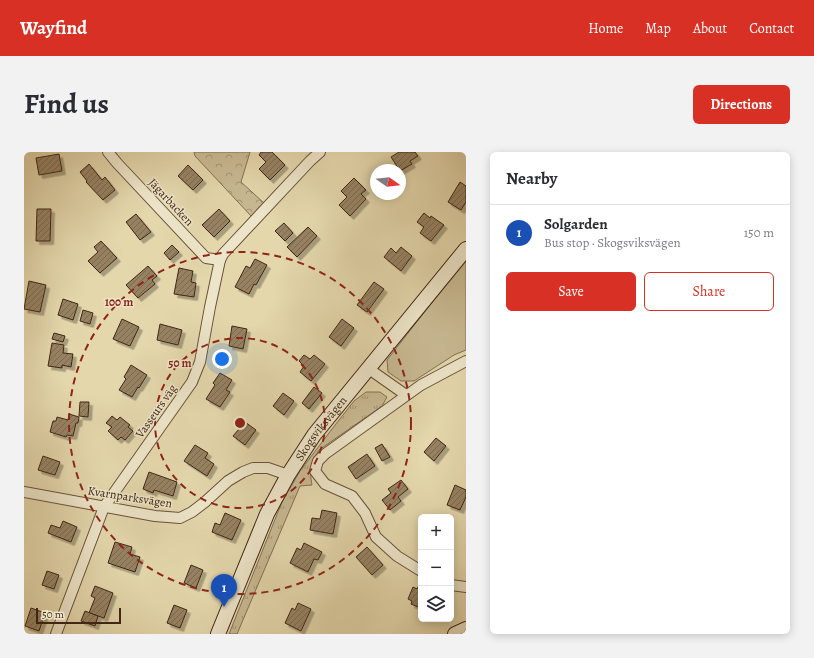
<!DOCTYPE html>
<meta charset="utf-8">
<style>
:root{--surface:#fff;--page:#f2f2f3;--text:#2b2b33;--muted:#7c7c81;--line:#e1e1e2;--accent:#d93025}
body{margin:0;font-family:Alegreya,serif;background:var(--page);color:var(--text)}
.controls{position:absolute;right:12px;bottom:12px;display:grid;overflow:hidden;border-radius:6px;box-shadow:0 2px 10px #0003}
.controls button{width:36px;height:36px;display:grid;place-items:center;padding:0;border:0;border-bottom:1px solid var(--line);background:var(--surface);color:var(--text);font:20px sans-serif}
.compass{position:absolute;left:346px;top:12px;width:36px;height:36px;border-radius:50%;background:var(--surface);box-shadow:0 2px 10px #0003;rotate:104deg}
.scale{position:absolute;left:12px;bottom:10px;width:85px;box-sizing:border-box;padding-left:4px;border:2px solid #412614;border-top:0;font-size:11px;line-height:14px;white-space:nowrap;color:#412614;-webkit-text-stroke:3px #ede5c9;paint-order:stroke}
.you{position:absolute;left:198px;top:207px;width:14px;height:14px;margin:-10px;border:3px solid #fff;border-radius:50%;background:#1a73e8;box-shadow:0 0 0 6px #1a73e833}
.badge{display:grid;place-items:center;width:26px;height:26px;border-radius:50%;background:var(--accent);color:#fff;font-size:13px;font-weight:700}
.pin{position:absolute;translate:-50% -33px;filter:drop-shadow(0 1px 2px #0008)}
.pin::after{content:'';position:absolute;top:21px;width:14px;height:12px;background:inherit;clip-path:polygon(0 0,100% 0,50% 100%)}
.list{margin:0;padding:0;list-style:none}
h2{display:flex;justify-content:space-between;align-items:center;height:52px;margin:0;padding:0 16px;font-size:17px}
h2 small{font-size:13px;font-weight:400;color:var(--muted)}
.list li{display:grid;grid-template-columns:26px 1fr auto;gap:12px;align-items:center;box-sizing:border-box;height:56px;padding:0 16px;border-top:1px solid var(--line)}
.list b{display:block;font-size:15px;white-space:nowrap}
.list p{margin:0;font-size:13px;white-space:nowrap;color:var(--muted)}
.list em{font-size:13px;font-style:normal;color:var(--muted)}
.actions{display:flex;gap:8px;padding:12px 16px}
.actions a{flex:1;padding:9px 0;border:1px solid var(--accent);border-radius:6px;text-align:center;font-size:14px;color:var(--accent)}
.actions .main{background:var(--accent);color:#fff}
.icon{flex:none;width:22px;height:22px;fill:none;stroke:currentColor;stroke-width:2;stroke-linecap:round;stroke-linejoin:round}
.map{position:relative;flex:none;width:442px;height:482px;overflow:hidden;border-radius:6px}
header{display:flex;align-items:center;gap:24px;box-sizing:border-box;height:56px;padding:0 20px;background:var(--accent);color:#fff}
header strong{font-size:19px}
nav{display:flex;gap:22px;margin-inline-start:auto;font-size:14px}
.intro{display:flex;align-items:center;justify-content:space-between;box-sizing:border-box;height:96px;padding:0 24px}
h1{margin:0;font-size:28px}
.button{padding:10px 18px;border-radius:6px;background:var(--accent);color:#fff;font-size:14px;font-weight:700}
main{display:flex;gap:24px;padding:0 24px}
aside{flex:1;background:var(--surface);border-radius:6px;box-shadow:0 2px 10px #0003}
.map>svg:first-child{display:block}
</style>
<header>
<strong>Wayfind</strong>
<nav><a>Home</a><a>Map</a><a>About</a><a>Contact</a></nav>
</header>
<div class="intro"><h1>Find us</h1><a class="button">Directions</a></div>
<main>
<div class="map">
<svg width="442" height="482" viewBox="0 0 442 482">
<defs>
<pattern id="grass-tufts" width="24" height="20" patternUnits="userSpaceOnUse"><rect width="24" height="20" fill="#c8b992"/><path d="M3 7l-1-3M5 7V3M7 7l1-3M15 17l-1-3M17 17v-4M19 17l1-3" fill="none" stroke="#a49676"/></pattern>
<pattern id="forest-crowns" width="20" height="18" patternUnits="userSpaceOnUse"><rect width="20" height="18" fill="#c8b992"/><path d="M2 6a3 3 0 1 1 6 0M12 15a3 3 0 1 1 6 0" fill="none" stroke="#a49676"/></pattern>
<pattern id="building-hatch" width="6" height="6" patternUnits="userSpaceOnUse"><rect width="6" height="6" fill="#968263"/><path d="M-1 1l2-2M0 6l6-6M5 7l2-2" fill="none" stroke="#7c6a50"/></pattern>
<filter id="shadow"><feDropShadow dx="3.5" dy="3.5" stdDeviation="0" flood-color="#0004"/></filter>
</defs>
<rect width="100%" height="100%" fill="#e4d7ac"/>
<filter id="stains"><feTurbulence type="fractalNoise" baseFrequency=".005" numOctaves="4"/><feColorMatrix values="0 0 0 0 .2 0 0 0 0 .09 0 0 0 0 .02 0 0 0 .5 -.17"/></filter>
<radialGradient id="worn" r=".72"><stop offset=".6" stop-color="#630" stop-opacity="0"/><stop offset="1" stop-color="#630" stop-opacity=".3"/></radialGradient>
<path fill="url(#grass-tufts)" stroke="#847053" d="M342 240H356L363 245 358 254 295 298C287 311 285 317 288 333L276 334 213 482H205L258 350 276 319 308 277 330 249Z"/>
<path fill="url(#forest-crowns)" stroke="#847053" d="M170 0H226L217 30 240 51 228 65 171 4Z"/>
<path fill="#c8b992" stroke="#847053" d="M442 107V198L430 203 390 229H377L364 220 363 208Z"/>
<g fill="url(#building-hatch)" stroke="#412614" filter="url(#shadow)">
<path d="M237 0H248L261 13 246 28 235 17 242 10 235 3Z"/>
<path d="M375 0H391L394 4 386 9 388 12 376 19 367 5Z"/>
<path d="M35 2 38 19 15 23 12 6Z"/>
<path d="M65 12 78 28 81 25 91 38 79 48 62 30 63 29 56 20Z"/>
<path d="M164 13 179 28 169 38 154 24Z"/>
<path d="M330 26 342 38 337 42 342 47 326 64 315 53 323 45 317 39Z"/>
<path d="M436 30 442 34V50L437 58 424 50Z"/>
<path d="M13 57H27L26 89H12Z"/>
<path d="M195 57 206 69 190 85 178 73Z"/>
<path d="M400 61 406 66 407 64 420 73 407 89 396 81 400 75 393 70Z"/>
<path d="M112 62 127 80 116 88 102 70Z"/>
<path d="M260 71 269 81 261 89 251 79Z"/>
<path d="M284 75 293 84 273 105 263 95Z"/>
<path d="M77 89 93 106 76 121 64 109 74 100 70 95Z"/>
<path d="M148 93 155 100 146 108 140 101Z"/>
<path d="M377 95 388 104 377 119 360 105 367 96 372 101Z"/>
<path d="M231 107 243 113 232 133 230 132 225 142 211 135 222 114 226 116Z"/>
<path d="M124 114 133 124 128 128 131 132 114 146 102 133Z"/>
<path d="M155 116 169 119 167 130 172 131 170 145 150 142Z"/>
<path d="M5 129 22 133 16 160 0 157Z"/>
<path d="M350 130 360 137 343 160 333 153Z"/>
<path d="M39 147 54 152 49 168 34 163Z"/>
<path d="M59 158 69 161 66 172 56 169Z"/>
<path d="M98 167 115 175 106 194 89 187Z"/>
<path d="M318 167 330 176 317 194 305 185Z"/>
<path d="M136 172 158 178 154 193 133 188Z"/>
<path d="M208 174 223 177 219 197 205 194Z"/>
<path d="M30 181 41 184 39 190 28 187Z"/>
<path d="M28 191 40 193 39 201 49 202 47 215 38 213V216L24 214Z"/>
<path d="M280 203 286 207 290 203 301 212 287 229 276 220 280 214 275 209Z"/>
<path d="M107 213 123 223 115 236 114 235 108 245 95 238 102 227 100 225Z"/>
<path d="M196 221 208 228 202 238 206 240 196 255 182 247 191 233 189 231Z"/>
<path d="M290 235 298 241 285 257 278 251Z"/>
<path d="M259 241 270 249 260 263 249 254Z"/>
<path d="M56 250H65L64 265 55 264Z"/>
<path d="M45 262 55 265 54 271H52L49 284 43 283 42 285 26 280 29 269H32L33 265 44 268Z"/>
<path d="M88 264 93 268 96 265 106 273 104 275 109 279 101 288 97 285 94 288 84 279 88 275 82 271Z"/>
<path d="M221 270 232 278 221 293 209 284Z"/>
<path d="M412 286 422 294 410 309 400 300Z"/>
<path d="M358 292 366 305 358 309 351 296Z"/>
<path d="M171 293 184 301 181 306 190 312 183 324 160 309Z"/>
<path d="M343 302 351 314 332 327 324 315Z"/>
<path d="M19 304 36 310 31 323 14 318Z"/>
<path d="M125 320 153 330 149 344 130 338 129 341 119 337Z"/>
<path d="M377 328 384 337 374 345 377 349 366 358 358 348 367 341 364 337Z"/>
<path d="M431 333 442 338V345L436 358 423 353Z"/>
<path d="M298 358 313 361 309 382 286 378 288 366 296 367Z"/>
<path d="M201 361 217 368 208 388 188 380 191 371 196 373Z"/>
<path d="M39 369 53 375 47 390 24 381 27 373 36 376Z"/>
<path d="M91 390 108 395 106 402 116 405 111 420 84 411Z"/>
<path d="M280 391 298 400 294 408 290 407 284 420 266 411 273 396 277 398Z"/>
<path d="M343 395 359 413 348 423 332 405Z"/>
<path d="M167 413 179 418 172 436 160 431Z"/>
<path d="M23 419 35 423 30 437 18 433Z"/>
<path d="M395 433 397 434V456L387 452 388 449 384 447 389 435 393 437Z"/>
<path d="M71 434 89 441 80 466 65 461 71 446 67 444Z"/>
<path d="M274 451 287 457 277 479 261 471 268 456 271 458Z"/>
<path d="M150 453 163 458 156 476 143 471Z"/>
<path d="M7 456 21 461 15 479 1 474Z"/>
<path d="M61 459 74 464 71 474 57 469Z"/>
</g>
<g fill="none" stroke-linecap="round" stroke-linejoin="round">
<g stroke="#6a523a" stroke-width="12">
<g id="street">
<path d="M84 0 93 11 182 106 196 108"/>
<path d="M345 217 382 243"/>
<path d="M0 340 131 364 156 366 168 360 181 350 204 329 219 320 229 316H244L264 323"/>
<path d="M397 419 373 404 352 385 341 361 328 344 301 332 291 319 294 309 301 302 397 233 442 209"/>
<path d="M427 433 442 435"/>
<path d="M32 482 80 355 168 230 176 210 186 155 196 108 199 102 286 9 296 0"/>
</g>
</g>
<g stroke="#412614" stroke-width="16">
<g id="secondary">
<path id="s1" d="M194 482 243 362 264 323 290 283 442 97"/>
<path d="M431 482 442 477"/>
</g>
</g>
<use href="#street" stroke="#ede5c9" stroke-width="10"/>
<use href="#secondary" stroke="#ede5c9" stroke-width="14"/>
</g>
<g fill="none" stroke="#8f2418" stroke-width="2" stroke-dasharray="7 5">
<circle cx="216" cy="271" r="85"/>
<circle cx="216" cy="271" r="171"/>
</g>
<g text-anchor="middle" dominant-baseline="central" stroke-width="3" stroke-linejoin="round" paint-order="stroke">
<g font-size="12" fill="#412614" stroke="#ede5c9">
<text transform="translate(147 50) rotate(47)">Jägarbacken</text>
<text transform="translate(132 259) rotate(-55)">Vasseurs väg</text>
<text stroke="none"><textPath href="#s1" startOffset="231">Skogsviksvägen</textPath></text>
<text transform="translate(106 345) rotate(9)">Kvarnparksvägen</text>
</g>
</g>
<circle cx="216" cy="271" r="6" fill="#8f2418" stroke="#ede5c9" stroke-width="2"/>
<g font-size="12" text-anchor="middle" font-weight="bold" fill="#8f2418" stroke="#ede5c9" stroke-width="3" stroke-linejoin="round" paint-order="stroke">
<text x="95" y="154">100 m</text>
<text x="156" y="215">50 m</text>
</g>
<rect width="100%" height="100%" filter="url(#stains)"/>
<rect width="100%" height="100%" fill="url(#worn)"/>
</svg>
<div class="controls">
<button>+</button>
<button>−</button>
<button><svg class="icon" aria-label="layers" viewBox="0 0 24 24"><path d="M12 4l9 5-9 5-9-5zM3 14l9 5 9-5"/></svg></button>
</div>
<svg class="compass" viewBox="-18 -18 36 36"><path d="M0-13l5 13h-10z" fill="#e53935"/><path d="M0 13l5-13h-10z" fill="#7c7c81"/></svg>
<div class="scale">50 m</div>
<div class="you"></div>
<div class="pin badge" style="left:200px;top:455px;background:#1a4fb4">1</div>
</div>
<aside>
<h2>Nearby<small></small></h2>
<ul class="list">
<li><span class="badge" style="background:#1a4fb4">1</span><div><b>Solgarden</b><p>Bus stop · Skogsviksvägen</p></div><em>150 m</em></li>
</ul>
<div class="actions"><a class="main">Save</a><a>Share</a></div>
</aside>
</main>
